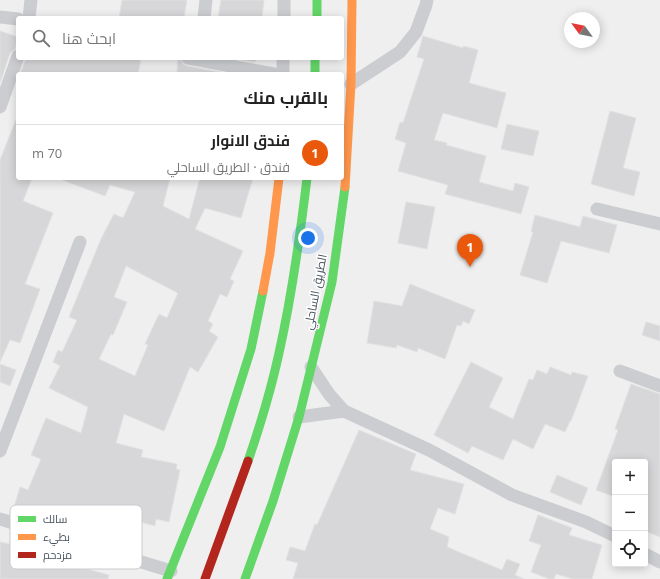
<!DOCTYPE html>
<html lang="ar">
<meta charset="utf-8">
<style>
:root{--surface:#fff;--page:#f2f2f2;--text:#222;--muted:#767676;--line:#e0e0e0;--accent:#ea580c}
body{margin:0;font-family:"Open Sans",Cairo,sans-serif;background:var(--page);color:var(--text);direction:rtl}
.controls{position:absolute;right:12px;bottom:12px;display:grid;overflow:hidden;border-radius:4px;box-shadow:0 2px 10px #0003}
.controls button{width:36px;height:36px;display:grid;place-items:center;padding:0;border:0;border-bottom:1px solid var(--line);background:var(--surface);color:var(--text);font:20px sans-serif}
.compass{position:absolute;left:564px;top:12px;width:36px;height:36px;border-radius:50%;background:var(--surface);box-shadow:0 2px 10px #0003;rotate:303deg}
.you{position:absolute;left:308px;top:238px;width:14px;height:14px;margin:-10px;border:3px solid #fff;border-radius:50%;background:#1a73e8;box-shadow:0 0 0 6px #1a73e833}
.badge{display:grid;place-items:center;width:26px;height:26px;border-radius:50%;background:var(--accent);color:#fff;font-size:13px;font-weight:700}
.pin{position:absolute;translate:-50% -33px;filter:drop-shadow(0 1px 2px #0008)}
.pin::after{content:'';position:absolute;top:21px;width:14px;height:12px;background:inherit;clip-path:polygon(0 0,100% 0,50% 100%)}
.list{margin:0;padding:0;list-style:none}
h2{display:flex;justify-content:space-between;align-items:center;height:52px;margin:0;padding:0 16px;font-size:17px}
h2 small{font-size:13px;font-weight:400;color:var(--muted)}
.list li{display:grid;grid-template-columns:26px 1fr auto;gap:12px;align-items:center;box-sizing:border-box;height:56px;padding:0 16px;border-top:1px solid var(--line)}
.list b{display:block;font-size:15px;white-space:nowrap}
.list p{margin:0;font-size:13px;white-space:nowrap;color:var(--muted)}
.list em{font-size:13px;font-style:normal;color:var(--muted)}
.icon{flex:none;width:22px;height:22px;fill:none;stroke:currentColor;stroke-width:2;stroke-linecap:round;stroke-linejoin:round}
.map{position:relative;flex:none;width:660px;height:579px;overflow:hidden;direction:ltr}
.search{position:absolute;background:var(--surface);box-shadow:0 2px 10px #0003;left:16px;top:16px;width:328px;height:44px;display:flex;align-items:center;gap:10px;box-sizing:border-box;padding:0 14px;border-radius:4px;color:var(--muted);font-size:15px}
.panel{position:absolute;background:var(--surface);box-shadow:0 2px 10px #0003;left:16px;top:72px;width:328px;height:108px;border-radius:4px;direction:rtl}
.map>svg:first-child{display:block}
</style>
<div class="map">
<svg width="660" height="579" viewBox="0 0 660 579">
<rect width="100%" height="100%" fill="#f0efef"/>
<g fill="#d7d7d9" stroke="#e1e1e2" fill-rule="evenodd">
<path d="M122 0H187L184 18H119Z"/>
<path d="M221 0H264L262 18H218Z"/>
<path d="M0 31 18 37 15 49 10 53 0 83Z"/>
<path d="M423 36 463 48V46L478 50 469 83 506 93 497 128 443 113 434 140 447 143 446 145 486 156 479 182 513 191 515 183 529 187 521 214 445 194 448 185 398 171 406 143 395 139 400 122 403 123 424 59 417 57Z"/>
<path d="M26 58H141L138 74H20Z"/>
<path d="M178 58H180L183 64 187 66 230 74H177Z"/>
<path d="M232 58H256L255 62Z"/>
<path d="M610 111 636 118 623 168 640 172 634 196 591 184Z"/>
<path d="M17 117 18 178H32L23 201 53 213 25 284 40 289 20 343 10 340 0 362V160Z"/>
<path d="M507 124 539 131 533 156 501 149Z"/>
<path d="M61 178H170L163 206 189 219 200 178H253L241 218 205 208 195 229 243 251 230 279 234 281 227 297 220 294 208 321 213 324 209 331 218 337 198 372 190 367 164 431 124 414 116 443 143 450 141 457 177 464 176 469 180 470 169 522 156 519 155 526 119 516 110 544 12 514 20 487 28 490 41 459 31 455 46 418 81 433 88 407 49 388 60 366 53 362 58 350 62 352 77 320 69 317 101 239 114 214 123 218 135 192 110 185 105 196 60 179ZM126 266 178 293 167 318 159 314 145 344 148 345 135 376 99 359 111 334 113 335 127 302 114 297Z"/>
<path d="M406 202 435 207 427 249 398 243Z"/>
<path d="M535 215 580 227 583 216 617 225 609 253 561 241 547 283 520 275 533 232H531Z"/>
<path d="M410 284 475 310 469 324 463 321 461 326 457 325 445 359 418 348 417 352 397 345 396 348 367 343 374 301 402 306Z"/>
<path d="M646 322 660 326V341L642 335Z"/>
<path d="M471 362 503 378 489 407 513 419 529 379 533 380 537 370 547 374 550 367 571 375 572 372 588 376 571 421H570L565 432 545 424 533 449 513 439 503 460 472 446 468 453 434 435Z"/>
<path d="M0 364 16 370 10 386 0 382Z"/>
<path d="M631 384 660 394V537L645 531V462H615V497L596 490 618 430 615 429Z"/>
<path d="M359 430 416 454 410 470 464 484 455 514 438 508 430 529 449 537 447 547 502 570 507 559 520 564 515 575 524 579H293L298 563 286 560 290 547 305 551 315 524 317 525Z"/>
<path d="M557 475 588 488 581 505 550 492Z"/>
<path d="M538 515 572 528 569 535 602 545 592 579H573L556 574 554 579H549L531 572 541 545 529 541Z"/>
<path d="M0 542 62 555 61 562 109 575 108 579H0Z"/>
</g>
<g fill="none" stroke-linecap="round" stroke-linejoin="round">
<g stroke="#cbcdd0" stroke-width="13">
<path d="M0 17 18 19"/>
<path d="M29 18 31 0"/>
<path d="M204 18 206 0"/>
<path d="M284 18V0"/>
<path d="M188 58 274 74"/>
<path d="M283 74V58"/>
<path d="M351 84 400 52 416 32 426 5 427 0"/>
<path d="M0 107 18 56"/>
<path d="M597 209 660 224"/>
<path d="M311 367 329 394 344 411 429 450 512 495 586 522 615 536"/>
<path d="M620 371 660 386"/>
<path d="M299 417 344 411"/>
<path d="M0 451 80 242"/>
<path d="M0 519 171 571"/>
<path d="M645 554 660 562"/>
</g>
<g stroke="#63d668" stroke-width="9">
<path d="M317 0V18"/>
<path d="M315 58V74"/>
<path d="M248 461C260 426 271 390 279 353 292 295 300 237 307 178"/>
<path d="M167 579 220 447 251 349 263 291"/>
<path d="M245 579 273 501 299 417 332 282 345 187"/>
</g>
<g stroke="#ff974d" stroke-width="9">
<path d="M345 187 351 84 352 0"/>
<path d="M263 291 270 253 279 178"/>
</g>
<path stroke="#b3261e" stroke-width="9" d="M205 579 248 461"/>
</g>
<g text-anchor="middle" dominant-baseline="central" stroke-width="3" stroke-linejoin="round" paint-order="stroke">
<g font-size="12" fill="#46515c" stroke="#fff">
<text transform="translate(315 292) rotate(-79)">الطريق الساحلي</text>
</g>
</g>
<rect x="10" y="505" width="132" height="64" rx="6" fill="#fff" stroke="#c8cbce" stroke-width="1"/>
<rect x="18" y="516" width="18" height="6" fill="#63d668"/>
<rect x="18" y="534" width="18" height="6" fill="#ff974d"/>
<rect x="18" y="552" width="18" height="6" fill="#b3261e"/>
<g font-size="11" fill="#46515c">
<text x="43" y="523">سالك</text>
<text x="43" y="541">بطيء</text>
<text x="43" y="559">مزدحم</text>
</g>
</svg>
<div class="controls">
<button>+</button>
<button>−</button>
<button><svg class="icon" aria-label="locate" viewBox="0 0 24 24"><circle cx="12" cy="12" r="6"/><path d="M12 2v4M12 18v4M2 12h4M18 12h4"/></svg></button>
</div>
<svg class="compass" viewBox="-18 -18 36 36"><path d="M0-13l5 13h-10z" fill="#e53935"/><path d="M0 13l5-13h-10z" fill="#767676"/></svg>
<div class="you"></div>
<div class="pin badge" style="left:470px;top:267px">1</div>
<div class="search"><svg class="icon" aria-label="search" viewBox="0 0 24 24"><circle cx="10" cy="10" r="6"/><path d="M15 15l6 6"/></svg>ابحث هنا</div>
<section class="panel">
<h2>بالقرب منك<small></small></h2>
<ul class="list">
<li><span class="badge">1</span><div><b>فندق الانوار</b><p>فندق · الطريق الساحلي</p></div><em>70 m</em></li>
</ul>
</section>
</div>
